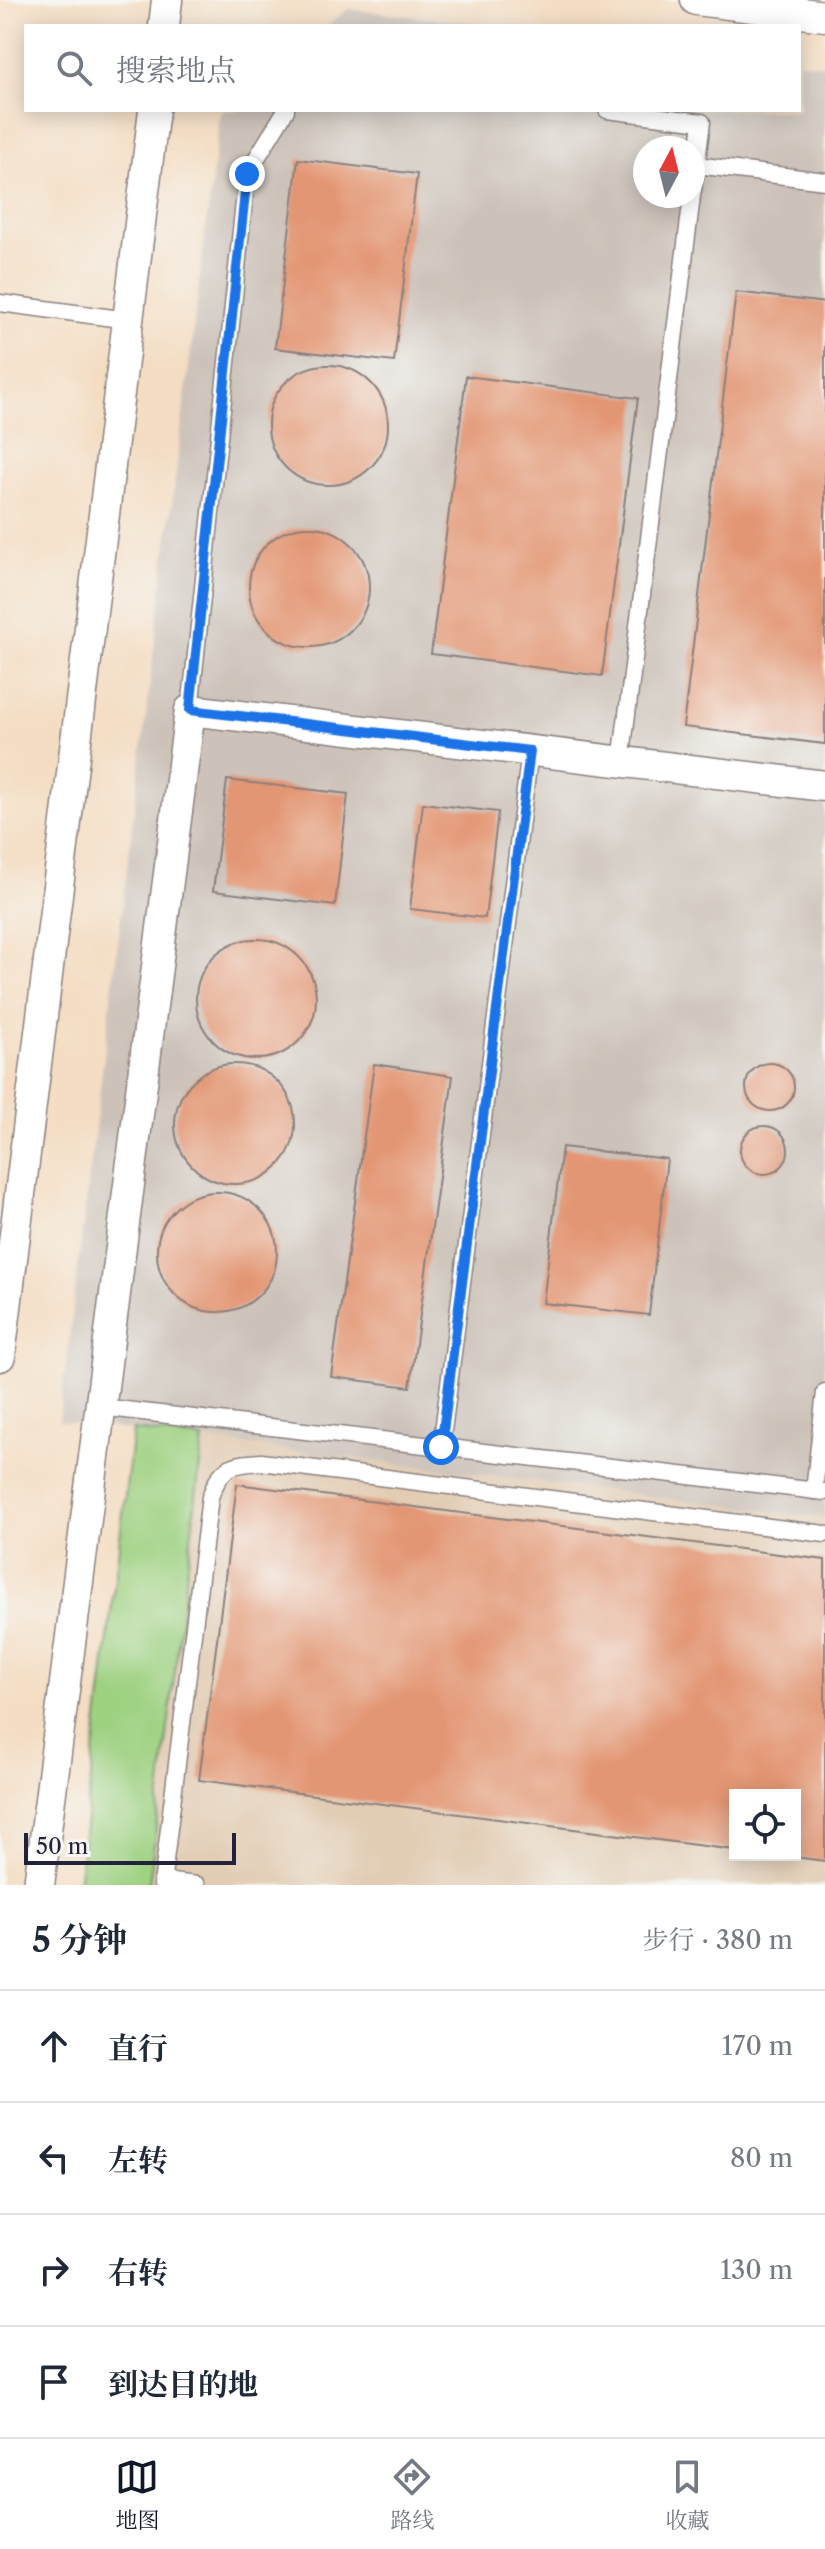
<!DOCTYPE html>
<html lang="zh">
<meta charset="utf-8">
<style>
:root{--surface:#fff;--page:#f2f2f3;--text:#1f2937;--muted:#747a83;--line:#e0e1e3;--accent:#111827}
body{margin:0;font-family:"Libre Caslon Text","Noto Serif SC",serif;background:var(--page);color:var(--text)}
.controls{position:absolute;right:24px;bottom:24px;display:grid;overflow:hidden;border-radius:0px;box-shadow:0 4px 20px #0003}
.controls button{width:72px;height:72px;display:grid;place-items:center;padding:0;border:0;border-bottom:2px solid var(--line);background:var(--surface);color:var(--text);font:40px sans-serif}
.compass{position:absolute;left:633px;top:136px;width:72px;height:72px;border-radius:50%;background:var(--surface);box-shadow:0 4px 20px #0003;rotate:7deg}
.scale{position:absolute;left:24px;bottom:20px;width:212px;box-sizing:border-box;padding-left:8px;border:4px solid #22223b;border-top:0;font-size:22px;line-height:28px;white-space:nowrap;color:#22223b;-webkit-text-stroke:6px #f6f6f2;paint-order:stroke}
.stop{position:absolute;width:24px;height:24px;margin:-18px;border:6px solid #1a73e8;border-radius:50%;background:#fff}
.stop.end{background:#1a73e8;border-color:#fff;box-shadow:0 2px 8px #0008}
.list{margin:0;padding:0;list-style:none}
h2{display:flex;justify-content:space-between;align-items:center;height:104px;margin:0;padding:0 32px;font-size:34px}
h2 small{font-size:26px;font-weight:400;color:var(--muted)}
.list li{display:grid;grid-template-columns:52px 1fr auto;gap:24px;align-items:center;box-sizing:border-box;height:112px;padding:0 32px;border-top:2px solid var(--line)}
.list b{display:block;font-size:30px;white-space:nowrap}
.list em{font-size:26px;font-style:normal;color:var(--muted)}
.icon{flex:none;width:44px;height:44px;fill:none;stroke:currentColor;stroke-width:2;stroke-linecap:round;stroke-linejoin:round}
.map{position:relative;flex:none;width:825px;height:1885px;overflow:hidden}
.search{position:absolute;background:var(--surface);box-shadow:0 4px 20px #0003;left:24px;right:24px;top:24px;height:88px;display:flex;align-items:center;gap:20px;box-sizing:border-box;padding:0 28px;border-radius:0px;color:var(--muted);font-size:30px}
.sheet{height:552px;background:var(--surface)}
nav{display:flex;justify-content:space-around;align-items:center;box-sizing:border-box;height:112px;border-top:2px solid var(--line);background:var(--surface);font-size:22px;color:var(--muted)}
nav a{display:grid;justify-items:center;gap:4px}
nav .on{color:var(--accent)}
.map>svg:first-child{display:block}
</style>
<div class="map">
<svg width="825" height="1885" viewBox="0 0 825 1885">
<rect width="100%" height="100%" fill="#f6f6f2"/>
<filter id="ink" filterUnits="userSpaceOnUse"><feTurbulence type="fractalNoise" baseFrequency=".0125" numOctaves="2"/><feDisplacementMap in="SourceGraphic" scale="16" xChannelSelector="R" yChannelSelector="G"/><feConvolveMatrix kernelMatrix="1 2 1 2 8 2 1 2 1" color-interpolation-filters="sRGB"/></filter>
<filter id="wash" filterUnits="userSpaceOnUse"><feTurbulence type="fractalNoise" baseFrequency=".006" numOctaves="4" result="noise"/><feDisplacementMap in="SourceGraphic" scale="32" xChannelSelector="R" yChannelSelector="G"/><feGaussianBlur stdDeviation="1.8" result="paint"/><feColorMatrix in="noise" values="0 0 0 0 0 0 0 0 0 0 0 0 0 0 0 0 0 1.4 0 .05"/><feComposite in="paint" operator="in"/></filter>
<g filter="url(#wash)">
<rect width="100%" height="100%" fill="#f4ddc2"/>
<path fill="#e2ccb3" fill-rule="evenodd" d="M203 1439 825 1518V1885H149ZM735 1795H795V1855H735Z"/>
<g fill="#ccc2b9" fill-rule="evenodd">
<path d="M348 9 494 26H327Z"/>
<path d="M799 62 825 65V1518L59 1421 220 114 225 110H799ZM645 148H693V196H645Z"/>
</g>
<path fill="#9ed181" stroke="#607a5e" stroke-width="2" d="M133 1430 203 1439 149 1885H78Z"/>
<g id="blocks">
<g fill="#e39673">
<path d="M298 159 417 174 394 362 275 348Z"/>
<path d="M736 292 825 303V744L683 727Z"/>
<circle cx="328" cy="425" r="60"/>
<path d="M466 376 638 398 602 676 431 654Z"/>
<circle cx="309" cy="587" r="60"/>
<path d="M227 780 348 794 335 906 213 891Z"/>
<path d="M423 803 498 812 485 918 410 909Z"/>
<circle cx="256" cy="999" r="60"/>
<circle cx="770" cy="1087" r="24"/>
<path d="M374 1064 453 1076 410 1387 331 1377Z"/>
<circle cx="235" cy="1124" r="60"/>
<circle cx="764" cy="1150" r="24"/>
<path d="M562 1147 667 1159 649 1315 543 1303Z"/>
<circle cx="217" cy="1252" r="60"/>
<path d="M237 1484 825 1560V1861L795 1857V1795H735V1850L199 1780Z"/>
</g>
</g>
</g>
<g filter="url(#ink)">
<use href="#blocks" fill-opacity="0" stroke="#8b807e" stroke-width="2"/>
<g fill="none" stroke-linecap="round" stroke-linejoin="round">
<g stroke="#8b807e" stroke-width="19">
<g id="service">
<path d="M607 110 702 122 693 191"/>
<path d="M696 165 825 181"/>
<path d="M0 303 128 320"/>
<path d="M190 710 247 174 286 110"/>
<path d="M621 762 692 196"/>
<path d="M100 1407 825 1492"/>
<path d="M441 1447 530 751"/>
<path d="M814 1491 825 1392"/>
<path d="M162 1881 197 1885"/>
<path d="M162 1885 210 1497C221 1467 229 1464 261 1462L825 1534"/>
</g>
</g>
<g stroke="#8b807e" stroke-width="33">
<g id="minor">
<path d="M696 0 825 16"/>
<path d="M164 26 167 0"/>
<path d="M0 1356 154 110"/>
<path d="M39 1885 190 710 825 786"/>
</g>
</g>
<use href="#service" stroke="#fff" stroke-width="16"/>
<use href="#minor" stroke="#fff" stroke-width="30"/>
</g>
</g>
<g fill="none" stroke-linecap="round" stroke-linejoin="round" filter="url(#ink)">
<path stroke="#1a73e8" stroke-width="10" d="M247 174 190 710 530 751 441 1447"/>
</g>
</svg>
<div class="controls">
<button><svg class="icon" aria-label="locate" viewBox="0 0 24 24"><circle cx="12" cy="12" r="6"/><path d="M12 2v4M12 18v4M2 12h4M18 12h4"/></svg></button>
</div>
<svg class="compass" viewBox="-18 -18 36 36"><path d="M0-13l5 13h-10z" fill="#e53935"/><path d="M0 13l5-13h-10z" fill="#747a83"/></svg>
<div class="scale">50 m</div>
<div class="stop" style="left:441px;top:1447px"></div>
<div class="stop end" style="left:247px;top:174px"></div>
<div class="search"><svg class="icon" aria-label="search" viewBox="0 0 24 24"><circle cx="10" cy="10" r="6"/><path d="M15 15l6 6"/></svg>搜索地点</div>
</div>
<section class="sheet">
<h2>5 分钟<small>步行 · 380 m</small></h2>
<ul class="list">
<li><svg class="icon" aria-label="ahead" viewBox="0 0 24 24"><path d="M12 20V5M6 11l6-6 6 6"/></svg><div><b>直行</b></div><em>170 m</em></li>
<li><svg class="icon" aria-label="left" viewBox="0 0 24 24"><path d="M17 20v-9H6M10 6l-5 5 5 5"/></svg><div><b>左转</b></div><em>80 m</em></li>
<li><svg class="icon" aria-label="right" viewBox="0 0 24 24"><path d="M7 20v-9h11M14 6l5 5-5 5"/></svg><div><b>右转</b></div><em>130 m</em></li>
<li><svg class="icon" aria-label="arrive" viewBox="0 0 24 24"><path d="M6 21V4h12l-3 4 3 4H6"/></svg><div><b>到达目的地</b></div></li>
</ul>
</section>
<nav>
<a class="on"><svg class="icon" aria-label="map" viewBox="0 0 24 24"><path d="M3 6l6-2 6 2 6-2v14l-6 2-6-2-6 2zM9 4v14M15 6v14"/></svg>地图</a>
<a><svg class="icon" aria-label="directions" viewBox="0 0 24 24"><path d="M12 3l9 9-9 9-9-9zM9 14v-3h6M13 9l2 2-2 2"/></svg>路线</a>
<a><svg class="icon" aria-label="saved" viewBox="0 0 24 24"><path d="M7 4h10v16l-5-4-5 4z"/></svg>收藏</a>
</nav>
